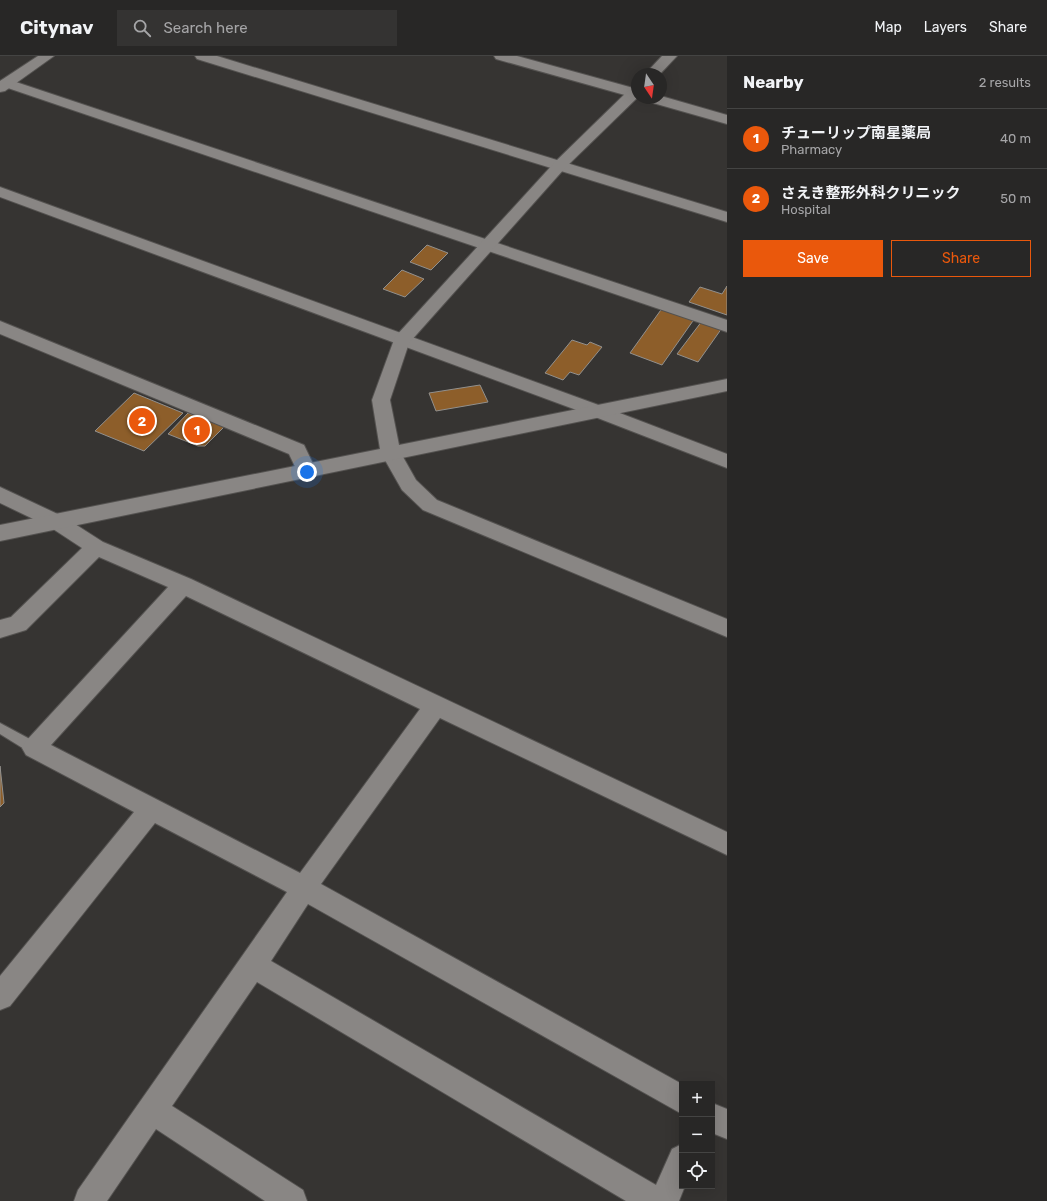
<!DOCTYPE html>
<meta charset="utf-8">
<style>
:root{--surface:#282726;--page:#343332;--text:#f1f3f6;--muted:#a5a5a7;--line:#444443;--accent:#ea580c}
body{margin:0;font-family:Rubik,"Noto Sans JP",sans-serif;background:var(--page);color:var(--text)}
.controls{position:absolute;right:12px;bottom:12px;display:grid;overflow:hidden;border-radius:0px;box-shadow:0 4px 16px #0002}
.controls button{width:36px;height:36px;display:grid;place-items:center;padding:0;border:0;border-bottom:1px solid var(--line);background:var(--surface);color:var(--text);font:20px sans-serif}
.compass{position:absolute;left:631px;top:12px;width:36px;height:36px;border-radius:50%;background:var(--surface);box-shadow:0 4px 16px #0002;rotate:167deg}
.you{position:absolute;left:307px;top:416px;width:14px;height:14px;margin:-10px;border:3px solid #fff;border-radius:50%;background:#1a73e8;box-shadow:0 0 0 6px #1a73e833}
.badge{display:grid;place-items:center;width:26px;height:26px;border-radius:50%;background:var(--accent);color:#fff;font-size:13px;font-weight:700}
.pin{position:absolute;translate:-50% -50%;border:2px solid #fff;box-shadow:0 1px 4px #0006}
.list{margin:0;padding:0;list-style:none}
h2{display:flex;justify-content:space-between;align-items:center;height:52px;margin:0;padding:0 16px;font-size:17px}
h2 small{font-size:13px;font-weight:400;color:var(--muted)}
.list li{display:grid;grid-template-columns:26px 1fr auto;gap:12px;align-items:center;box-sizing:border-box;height:60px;padding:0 16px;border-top:1px solid var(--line)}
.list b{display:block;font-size:15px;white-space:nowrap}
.list p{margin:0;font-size:13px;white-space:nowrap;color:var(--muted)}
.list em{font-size:13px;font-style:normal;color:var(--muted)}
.actions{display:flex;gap:8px;padding:12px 16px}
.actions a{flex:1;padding:9px 0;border:1px solid var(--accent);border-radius:0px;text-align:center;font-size:14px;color:var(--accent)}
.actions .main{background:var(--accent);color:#fff}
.icon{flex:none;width:22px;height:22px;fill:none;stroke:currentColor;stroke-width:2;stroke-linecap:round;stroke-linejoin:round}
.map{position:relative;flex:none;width:727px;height:1145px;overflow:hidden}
header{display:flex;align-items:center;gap:24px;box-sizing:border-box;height:56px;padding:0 20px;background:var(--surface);border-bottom:1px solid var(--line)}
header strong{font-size:19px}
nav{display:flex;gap:22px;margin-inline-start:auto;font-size:14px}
.search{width:280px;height:36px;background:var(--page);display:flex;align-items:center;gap:10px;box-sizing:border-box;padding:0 14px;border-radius:0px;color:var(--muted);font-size:15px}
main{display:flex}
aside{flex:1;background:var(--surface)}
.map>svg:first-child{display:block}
</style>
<header>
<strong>Citynav</strong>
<div class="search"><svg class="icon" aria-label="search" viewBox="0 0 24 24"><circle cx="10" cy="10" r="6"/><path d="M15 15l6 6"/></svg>Search here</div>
<nav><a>Map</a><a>Layers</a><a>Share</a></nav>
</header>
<main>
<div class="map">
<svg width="727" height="1145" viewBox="0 0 727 1145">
<rect width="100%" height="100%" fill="#363432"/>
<g fill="#8d5e2a" stroke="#92908d">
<path d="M427 189 448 197 431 214 410 206Z"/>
<path d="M402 214 424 223 405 241 383 233Z"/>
<path d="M727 230V259L689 246 700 231 722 238Z"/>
<path d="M663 251 695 262 662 309 630 297Z"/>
<path d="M702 265 722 272 698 306 677 298Z"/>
<path d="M572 284 587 289 590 286 602 291 579 319 570 316 563 324 545 317Z"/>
<path d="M480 329 488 346 436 355 429 337Z"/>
<path d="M134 337 183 357 144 395 95 375Z"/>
<path d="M188 357 224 371 205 390H198L168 378Z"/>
<path d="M0 710 4 747 0 751Z"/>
</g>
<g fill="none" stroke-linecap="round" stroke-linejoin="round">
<g stroke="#545250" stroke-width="2">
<path id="service" d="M0 667 39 688 40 692 39 696 34 697 29 696 0 678Z"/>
</g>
<g stroke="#545250" stroke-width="2">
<g id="minor">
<path d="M195 0H217L727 156V166L197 3Z"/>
<path d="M494 0H517L637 33V42H638L632 41 496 3Z"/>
<path d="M7 23 727 264V276L2 30 0 27 2 24Z"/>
<path d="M661 40 727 59V68L646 45 644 42H661Z"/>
<path d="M0 131 604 351 727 398V412L590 359 0 141Z"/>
<path d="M0 265 304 389 316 414 313 419 306 421 299 419 289 398 0 278Z"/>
<path d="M391 390 398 392 416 424 437 444 727 563V581L423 454 402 434 381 397 384 392Z"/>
<path d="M0 431 64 461 103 486 191 523 727 776V799L440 662 321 828 682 1028V1058L308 848 271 905 656 1129 672 1093 682 1088V1130H685L679 1145H626L257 926 172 1050 303 1134 307 1145H265L156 1073 107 1145H74L78 1134 287 836 155 767 10 950 0 954V920L134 756 26 699 22 692 26 685 168 531 99 501 26 574 0 582V564L11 561 82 492 50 471 0 447ZM186 540 420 653 300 817 51 689Z"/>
<path d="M712 1047 727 1053V1083L712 1077Z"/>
</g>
</g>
<g stroke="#545250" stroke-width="2">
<g id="tertiary">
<path d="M38 0H54L5 35 0 36V25Z"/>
<path d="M662 0H677L660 18H645Z"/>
<path d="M637 30V42L565 112 409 287 390 344 399 389 727 323V335L0 485V469L380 393 372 344 395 281 555 106 632 31Z"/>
</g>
</g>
<use href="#service" fill="#898684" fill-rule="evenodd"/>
<use href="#minor" fill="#898684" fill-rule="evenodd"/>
<use href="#tertiary" fill="#898684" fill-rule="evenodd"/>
</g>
</svg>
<div class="controls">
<button>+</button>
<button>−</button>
<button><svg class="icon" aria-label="locate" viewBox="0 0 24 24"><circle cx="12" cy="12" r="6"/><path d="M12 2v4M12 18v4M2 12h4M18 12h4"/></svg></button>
</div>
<svg class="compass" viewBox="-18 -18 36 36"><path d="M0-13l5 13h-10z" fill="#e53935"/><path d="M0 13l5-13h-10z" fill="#a5a5a7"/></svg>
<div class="you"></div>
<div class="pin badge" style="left:197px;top:374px">1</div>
<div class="pin badge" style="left:142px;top:365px">2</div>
</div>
<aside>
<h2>Nearby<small>2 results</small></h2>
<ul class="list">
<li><span class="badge">1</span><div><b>チューリップ南星薬局</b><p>Pharmacy</p></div><em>40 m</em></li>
<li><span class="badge">2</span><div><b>さえき整形外科クリニック</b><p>Hospital</p></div><em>50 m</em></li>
</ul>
<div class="actions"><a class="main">Save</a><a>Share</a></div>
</aside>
</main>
